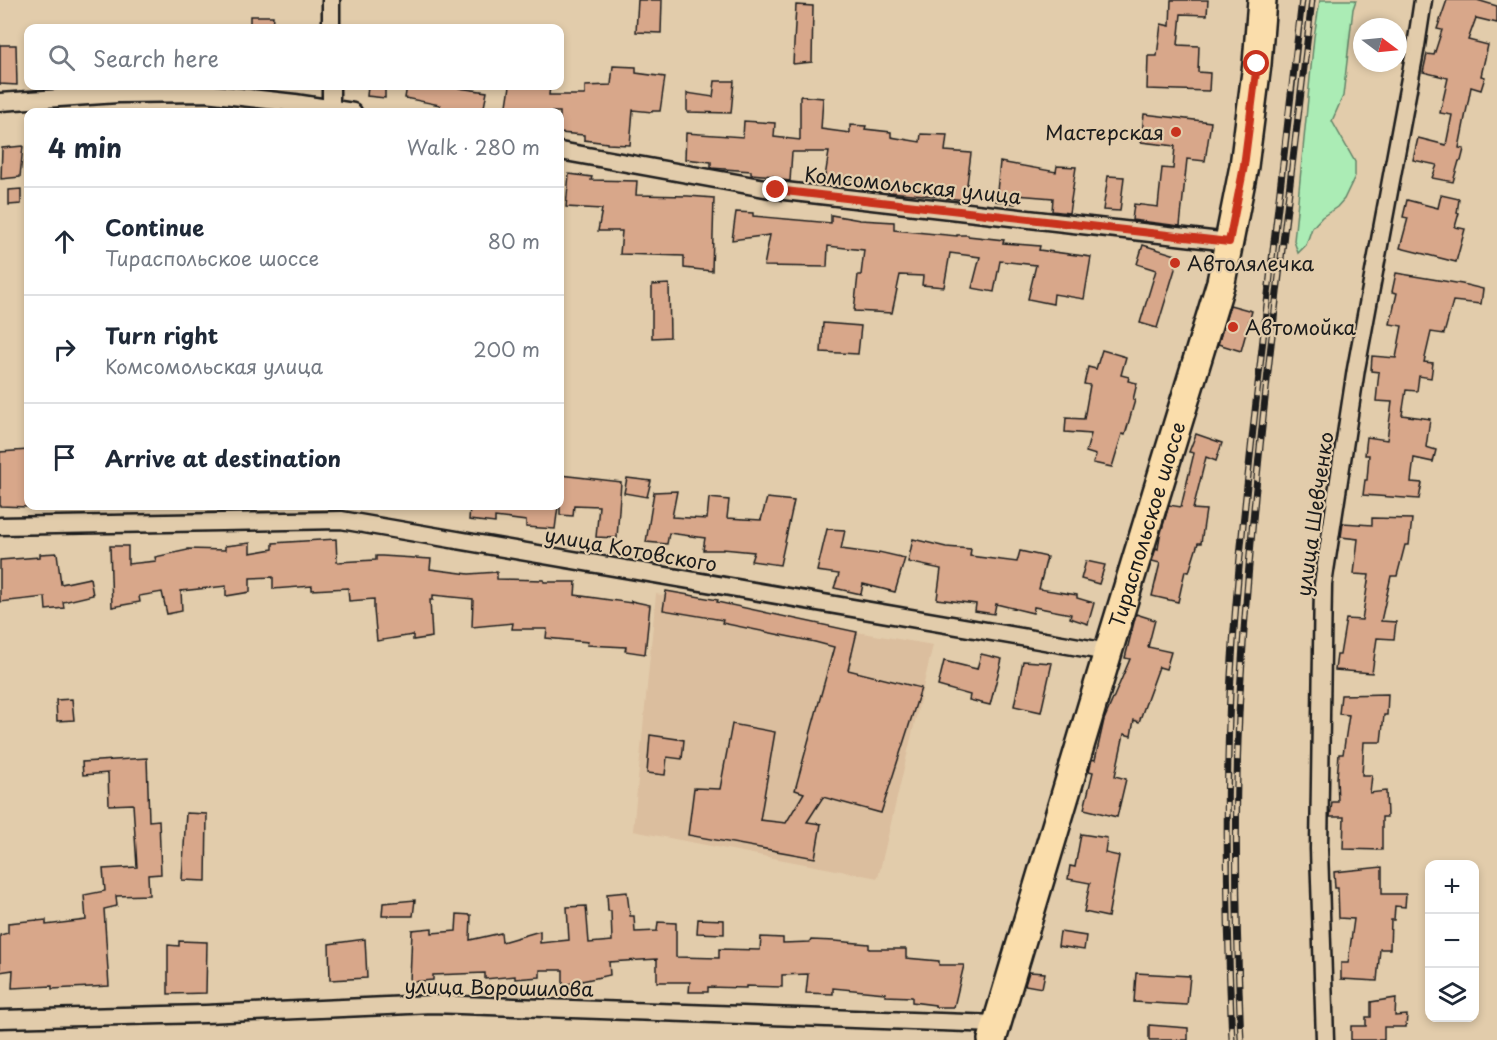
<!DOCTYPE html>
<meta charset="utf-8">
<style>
:root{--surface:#fff;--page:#f2f2f3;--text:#1f2937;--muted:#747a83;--line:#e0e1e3}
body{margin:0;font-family:"Playpen Sans",sans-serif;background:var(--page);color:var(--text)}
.controls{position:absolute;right:18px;bottom:18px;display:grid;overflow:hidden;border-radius:12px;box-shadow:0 3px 9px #0003}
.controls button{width:54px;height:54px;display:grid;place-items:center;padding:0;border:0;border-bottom:2px solid var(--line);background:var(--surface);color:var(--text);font:30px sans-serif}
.compass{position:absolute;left:1353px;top:18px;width:54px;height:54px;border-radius:50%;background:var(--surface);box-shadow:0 3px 9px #0003;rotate:106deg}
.stop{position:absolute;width:18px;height:18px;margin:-14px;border:4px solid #c8321e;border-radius:50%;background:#fff}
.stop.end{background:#c8321e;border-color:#fff;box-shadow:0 2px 6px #0008}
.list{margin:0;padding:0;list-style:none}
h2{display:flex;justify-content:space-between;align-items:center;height:78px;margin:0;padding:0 24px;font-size:26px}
h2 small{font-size:20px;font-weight:400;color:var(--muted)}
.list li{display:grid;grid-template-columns:39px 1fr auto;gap:18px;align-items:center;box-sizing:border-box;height:108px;padding:0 24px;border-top:2px solid var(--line)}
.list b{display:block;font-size:22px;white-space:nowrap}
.list p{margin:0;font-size:20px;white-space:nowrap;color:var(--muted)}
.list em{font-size:20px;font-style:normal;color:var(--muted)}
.icon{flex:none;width:33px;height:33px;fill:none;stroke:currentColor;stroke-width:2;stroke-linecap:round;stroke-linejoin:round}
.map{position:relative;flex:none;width:1497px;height:1040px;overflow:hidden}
.search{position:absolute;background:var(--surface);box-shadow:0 3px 9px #0003;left:24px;top:24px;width:540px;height:66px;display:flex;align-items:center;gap:15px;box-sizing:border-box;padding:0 21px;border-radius:12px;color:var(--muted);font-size:22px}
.panel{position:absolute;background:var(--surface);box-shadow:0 3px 9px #0003;left:24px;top:108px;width:540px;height:402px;border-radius:12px}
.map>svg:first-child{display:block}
</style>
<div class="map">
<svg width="1497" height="1040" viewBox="0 0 1497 1040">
<rect width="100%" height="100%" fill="#e2ccab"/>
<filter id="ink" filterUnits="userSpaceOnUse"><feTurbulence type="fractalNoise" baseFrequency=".0167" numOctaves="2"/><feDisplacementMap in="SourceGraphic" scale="12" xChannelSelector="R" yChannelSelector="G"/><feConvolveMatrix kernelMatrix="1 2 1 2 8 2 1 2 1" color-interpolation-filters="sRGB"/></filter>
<g filter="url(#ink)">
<path fill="#dbbe9e" d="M656 594 820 623 857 632 933 645 878 878 633 831Z"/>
<path fill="#abecb5" stroke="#648468" stroke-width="1.5" d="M1320 0H1356L1353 9 1343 96 1332 121 1355 162V176L1344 199 1337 207 1322 217 1312 228 1306 245 1298 253 1294 241 1314 37Z"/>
<g fill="#d8a78a" stroke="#1c1c1c" stroke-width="1.5">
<path d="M638 0H662L661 33 636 32Z"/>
<path d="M1171 0H1208L1207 15 1181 14 1178 45 1199 46 1198 72 1210 73 1209 91 1147 89 1148 56H1157L1161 24 1170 26Z"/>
<path d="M1447 0H1477L1497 6V23L1476 18 1468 40 1488 45 1481 76 1485 77 1481 90 1471 87 1459 148 1464 149 1461 161H1459L1453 182 1432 178 1437 165 1413 160 1418 138 1446 145 1452 115 1440 113 1448 78 1423 72 1427 54 1434 55 1442 30 1437 29Z"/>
<path d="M796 5 813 6 812 62 793 64Z"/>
<path d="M250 16H273L272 28H250Z"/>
<path d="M0 45H16L17 85 0 84Z"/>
<path d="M613 66 636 67V73L665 77 660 111H652V112L633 110 630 145 607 144V143L584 140V135L560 133V112H506L510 86H550L549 95H585V86L611 85Z"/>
<path d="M715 81H734L731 113 687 112V93L713 97Z"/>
<path d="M368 86H385V98L367 96Z"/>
<path d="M407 86H459V88L487 92 483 112H460L461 111 440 110V105L405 98Z"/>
<path d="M800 96 823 98 821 129 850 133V125L866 126 865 129 891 132V137L920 142 921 134 947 135 945 151 971 153 965 200 947 198V197L889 192 890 186 842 177 841 185 824 183 829 152H792L790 181 773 179V176L751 174V171L711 168V162L685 159 686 133 743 137 744 121 775 123 774 137 800 140Z"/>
<path d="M1144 114 1211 122 1205 161 1187 159 1180 226 1132 220 1134 204 1158 207 1162 168 1173 169 1175 146 1141 142Z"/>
<path d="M23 146 20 177 1 179 2 148Z"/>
<path d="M1000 162 1056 172 1057 166 1076 167 1069 213 1052 211 1053 198 1016 195 1015 204 996 201Z"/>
<path d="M569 174 592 177 591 180 637 181 636 195 688 196 714 198 712 271 684 268V256L620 254 622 231H598L602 209 566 207Z"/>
<path d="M1108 176 1124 177 1120 211 1103 210Z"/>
<path d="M21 189V204L9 205V190Z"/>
<path d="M1441 195 1459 199 1457 213H1459L1455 227 1465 229 1456 262 1400 248 1408 218 1403 217 1407 200 1438 208Z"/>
<path d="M736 212 753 213V216L831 223V215L860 220 894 222V230L957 236V235H968V236L1004 240 1003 243 1040 246 1039 250 1091 257 1084 299 1054 294 1053 304 1028 299 1036 265 1000 261 994 292 972 288 980 257 950 253 944 287 922 285 923 276 900 275 892 313 854 311 858 275H861L864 250 828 246 827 267 764 266 770 235 732 240Z"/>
<path d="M1143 245 1179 256 1157 328 1140 323 1156 270 1137 264Z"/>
<path d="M1396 273 1462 284 1483 289 1481 304 1453 301 1444 334 1431 332 1424 362 1433 363 1431 378 1419 376 1417 391 1406 390 1402 415 1430 419 1426 447 1436 450 1433 462 1414 458 1411 482 1422 483 1419 499 1363 495 1365 480H1367L1369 455H1365L1367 437 1387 440 1392 402 1376 401 1379 372 1371 371 1372 356 1396 358 1402 326 1390 324 1397 293 1392 292Z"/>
<path d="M669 284 670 337 652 338V285Z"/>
<path d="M1230 305 1252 311 1241 351 1218 344Z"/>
<path d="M823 323 861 326 858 354 821 352Z"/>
<path d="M1102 350 1126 357 1121 375 1129 377 1128 381 1137 383 1133 400H1135L1125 435 1122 434 1112 467 1093 463 1096 455 1086 452 1091 434 1065 432 1066 418 1084 419 1090 385 1084 384 1088 367 1096 369Z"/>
<path d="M1196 434 1222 443 1216 461 1206 457 1193 509 1206 510 1201 543H1198L1189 572 1185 571 1178 602 1152 596 1160 563 1152 561 1156 548 1158 549 1160 536 1169 505 1181 507 1194 453 1189 452Z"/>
<path d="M28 450V507L0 506V452Z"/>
<path d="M560 475 621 482 617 538 596 537 599 506 574 505 573 516 560 515Z"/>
<path d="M627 478 651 481 647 497 624 493Z"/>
<path d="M677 491 672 517 707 519 709 498 729 500 727 518 761 520 767 498 794 501 780 565 751 561 754 552 723 549V550H703L705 538 669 533 667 544 646 542 654 492Z"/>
<path d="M470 506H558L555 529 526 527V521L495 517V523L469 520Z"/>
<path d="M1372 518 1412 519 1409 545H1405L1397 576H1391L1381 621 1396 622 1394 639 1377 638 1372 673 1335 670 1337 655H1340L1346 619 1362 620 1369 575 1354 574 1358 539 1341 537 1343 523 1372 525Z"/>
<path d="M827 529 845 530 841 549 878 554 879 552 905 558 895 592 863 584 861 594 834 588 839 574 817 571Z"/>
<path d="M336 539 337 562 376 560V556H382L431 559 430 569 469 574 497 572V579L544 580V582H576L575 595 631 603V601L650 605 645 654 625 651 626 647 587 645 588 642 546 638 547 629H512L513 623 472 627 473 599 433 595V600H430L432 637 413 640V635L377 641 374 610V599L349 601 348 588 312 590V586L273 589V577L250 578V592L226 596V586L181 591 182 611 167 614 162 592 139 596 140 602 112 607 110 546H128V564L156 561 155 557 188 550V549L225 550V546L250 543V553L273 549V543Z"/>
<path d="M913 539 946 547 971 549 970 556 1017 562 1020 551 1047 557 1039 589 1077 595V598L1094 603 1088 624 1070 618 1071 614 1034 607 1033 613 996 604 994 614 975 611 976 604 937 599 941 569 908 562Z"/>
<path d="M57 553 61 584 90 578 93 595 63 602 64 608 46 610 45 597 0 602V560L40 557V554Z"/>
<path d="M1086 561 1105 565 1099 584 1081 579Z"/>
<path d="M666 591 718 600 717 602 857 632 848 670 921 688 881 813 823 797 807 822 821 824 815 858 688 835 694 788 720 789 732 724 775 732 760 820 786 823 804 793 795 790 834 647 815 642 722 623 723 620 663 610Z"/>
<path d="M1136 614 1155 620 1148 647 1171 652 1166 669 1159 667 1139 722 1134 720 1131 736 1124 734 1115 776 1126 779 1117 817 1084 809 1093 772 1089 771 1092 759 1095 760 1104 720 1130 659 1125 658Z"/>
<path d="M981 654 1002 659 990 705 969 700 970 695 938 686 944 661 977 669Z"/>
<path d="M1023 661 1052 663 1041 712 1014 706Z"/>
<path d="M1388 694 1387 715H1384L1381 742H1364L1362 775H1372L1370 793 1386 791 1387 817H1382V850L1343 849 1344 817H1330L1332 802H1338L1337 778 1339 754H1343L1349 715 1339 714 1341 695Z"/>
<path d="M72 699 74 720 57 721 56 700Z"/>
<path d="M650 735 684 740 682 759 667 757 665 775 647 773Z"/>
<path d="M147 758 149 821 159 820 161 874 148 875 149 895 116 896 117 906 104 909 109 986 52 989V986L12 988 13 970 0 972V935L8 933V923L37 920V921L46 920V925L86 920 84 895 105 891 103 869 137 867 133 804 109 805 108 773 83 775 82 762Z"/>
<path d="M186 813 207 814 206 881 182 880Z"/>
<path d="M1081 834 1107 838 1105 853 1119 856 1108 917 1084 912 1090 883 1068 879 1070 866 1075 867Z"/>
<path d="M1382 867V894H1406L1405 907 1395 906 1394 920H1391L1390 949H1380L1377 981 1341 979V963H1348L1354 919 1339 918 1338 888H1335L1334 872Z"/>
<path d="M627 892 630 916H634L635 932 657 931 658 922 676 923V957L719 958V949L760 950 761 937 783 938V943L810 942 811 940 835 941 869 944V949H906V958L939 961V965H964L954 1007H935V1005L912 1002V997L885 996V993L833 988V994L806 993 808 974 782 975V987L746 986V988L708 987V992H689L690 982H657V959L609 962 610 975 563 985V970H540V977L515 979V976L485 979V973L433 975V980L410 982 412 930 432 928V933L456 931 457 914 471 915 470 940 501 933 502 942 540 931V943L569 940 567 907 586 906 589 943 612 941 611 911H608L607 894Z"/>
<path d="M415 900 413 916H382L383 903Z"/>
<path d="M698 919 724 920V934L697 933Z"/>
<path d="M1060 932 1086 936 1084 950 1058 946Z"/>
<path d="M365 939 367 978 330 980 329 944Z"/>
<path d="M179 941 207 942 206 993 168 994V945L179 946Z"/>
<path d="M1029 972 1045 973 1042 988 1025 985Z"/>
<path d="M1136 973 1190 976 1187 1005 1134 1002Z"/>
<path d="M1396 998 1395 1016 1407 1015 1406 1027H1384V1040H1351V1026H1366V1017H1371V1002Z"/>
<path d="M1149 1025 1188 1028V1040H1149Z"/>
</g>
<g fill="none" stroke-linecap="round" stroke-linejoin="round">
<g stroke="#1c1c1c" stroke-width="21">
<g id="minor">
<path d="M331 28V0"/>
<path d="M331 86V112"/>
<path d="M0 102 118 94 205 93 295 103 353 112"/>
<path d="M560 151 776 190 1229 242"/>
<path d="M0 526 341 520 1108 652"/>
<path d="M0 1019 205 1014 432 1004 997 1024"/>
<path d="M1325 1040 1319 849 1323 584 1356 369 1416 46 1423 0"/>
</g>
</g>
<g stroke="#1c1c1c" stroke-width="32">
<g id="primary">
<path id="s1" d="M992 1040 1108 652 1221 282 1244 166 1257 64 1262 0"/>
</g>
</g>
<use href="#minor" stroke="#e2ccab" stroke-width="16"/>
<use href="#primary" stroke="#faddab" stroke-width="27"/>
<g stroke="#1c1c1c" stroke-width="7">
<g id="rail">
<path d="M1232 1040C1227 925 1225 809 1230 694 1236 575 1250 457 1263 339 1276 226 1288 113 1302 0"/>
<path d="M1241 1040C1236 925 1234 809 1240 694 1253 462 1285 231 1312 0"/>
</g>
</g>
<use href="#rail" stroke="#e2ccab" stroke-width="4.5" stroke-dasharray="14" stroke-linecap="butt"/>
</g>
</g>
<g fill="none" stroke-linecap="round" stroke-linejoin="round" filter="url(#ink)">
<path stroke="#c8321e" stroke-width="8" d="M776 190 1229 242 1244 166 1257 64"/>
</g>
<g fill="#c8321e" stroke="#e2ccab" stroke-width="2">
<circle cx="1176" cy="132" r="6"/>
<circle cx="1175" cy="263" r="6"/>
<circle cx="1233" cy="327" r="6"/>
</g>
<g text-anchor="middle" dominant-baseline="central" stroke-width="4.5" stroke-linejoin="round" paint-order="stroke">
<g font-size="20" fill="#1c1c1c" stroke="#e2ccab" text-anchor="start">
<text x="1164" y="132" text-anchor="end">Мастерская</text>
<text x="1187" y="263">Автолялечка</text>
<text x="1245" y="327">Автомойка</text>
</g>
<g font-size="20" fill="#1c1c1c" stroke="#e2ccab">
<text transform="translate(913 185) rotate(6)">Комсомольская улица</text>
<text transform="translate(1314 514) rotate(-82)">улица Шевченко</text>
<text stroke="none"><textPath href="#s1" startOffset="538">Тираспольское шоссе</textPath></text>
<text transform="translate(631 549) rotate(10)">улица Котовского</text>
<text transform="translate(499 987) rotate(1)">улица Ворошилова</text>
</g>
</g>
</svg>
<div class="controls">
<button>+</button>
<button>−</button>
<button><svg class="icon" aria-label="layers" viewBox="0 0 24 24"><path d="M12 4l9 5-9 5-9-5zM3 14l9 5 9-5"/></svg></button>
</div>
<svg class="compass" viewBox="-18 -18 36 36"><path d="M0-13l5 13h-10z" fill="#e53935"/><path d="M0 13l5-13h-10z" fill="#747a83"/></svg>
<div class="stop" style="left:1257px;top:64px"></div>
<div class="stop end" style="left:776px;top:190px"></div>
<div class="search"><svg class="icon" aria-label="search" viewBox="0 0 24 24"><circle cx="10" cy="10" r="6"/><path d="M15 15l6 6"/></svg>Search here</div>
<section class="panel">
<h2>4 min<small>Walk · 280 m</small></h2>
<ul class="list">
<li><svg class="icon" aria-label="ahead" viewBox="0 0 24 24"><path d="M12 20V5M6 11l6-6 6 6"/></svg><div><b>Continue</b><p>Тираспольское шоссе</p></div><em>80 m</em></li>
<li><svg class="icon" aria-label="right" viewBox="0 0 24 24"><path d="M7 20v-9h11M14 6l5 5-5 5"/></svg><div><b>Turn right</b><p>Комсомольская улица</p></div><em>200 m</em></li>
<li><svg class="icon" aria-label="arrive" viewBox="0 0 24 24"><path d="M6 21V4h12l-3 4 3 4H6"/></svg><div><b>Arrive at destination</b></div></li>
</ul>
</section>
</div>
